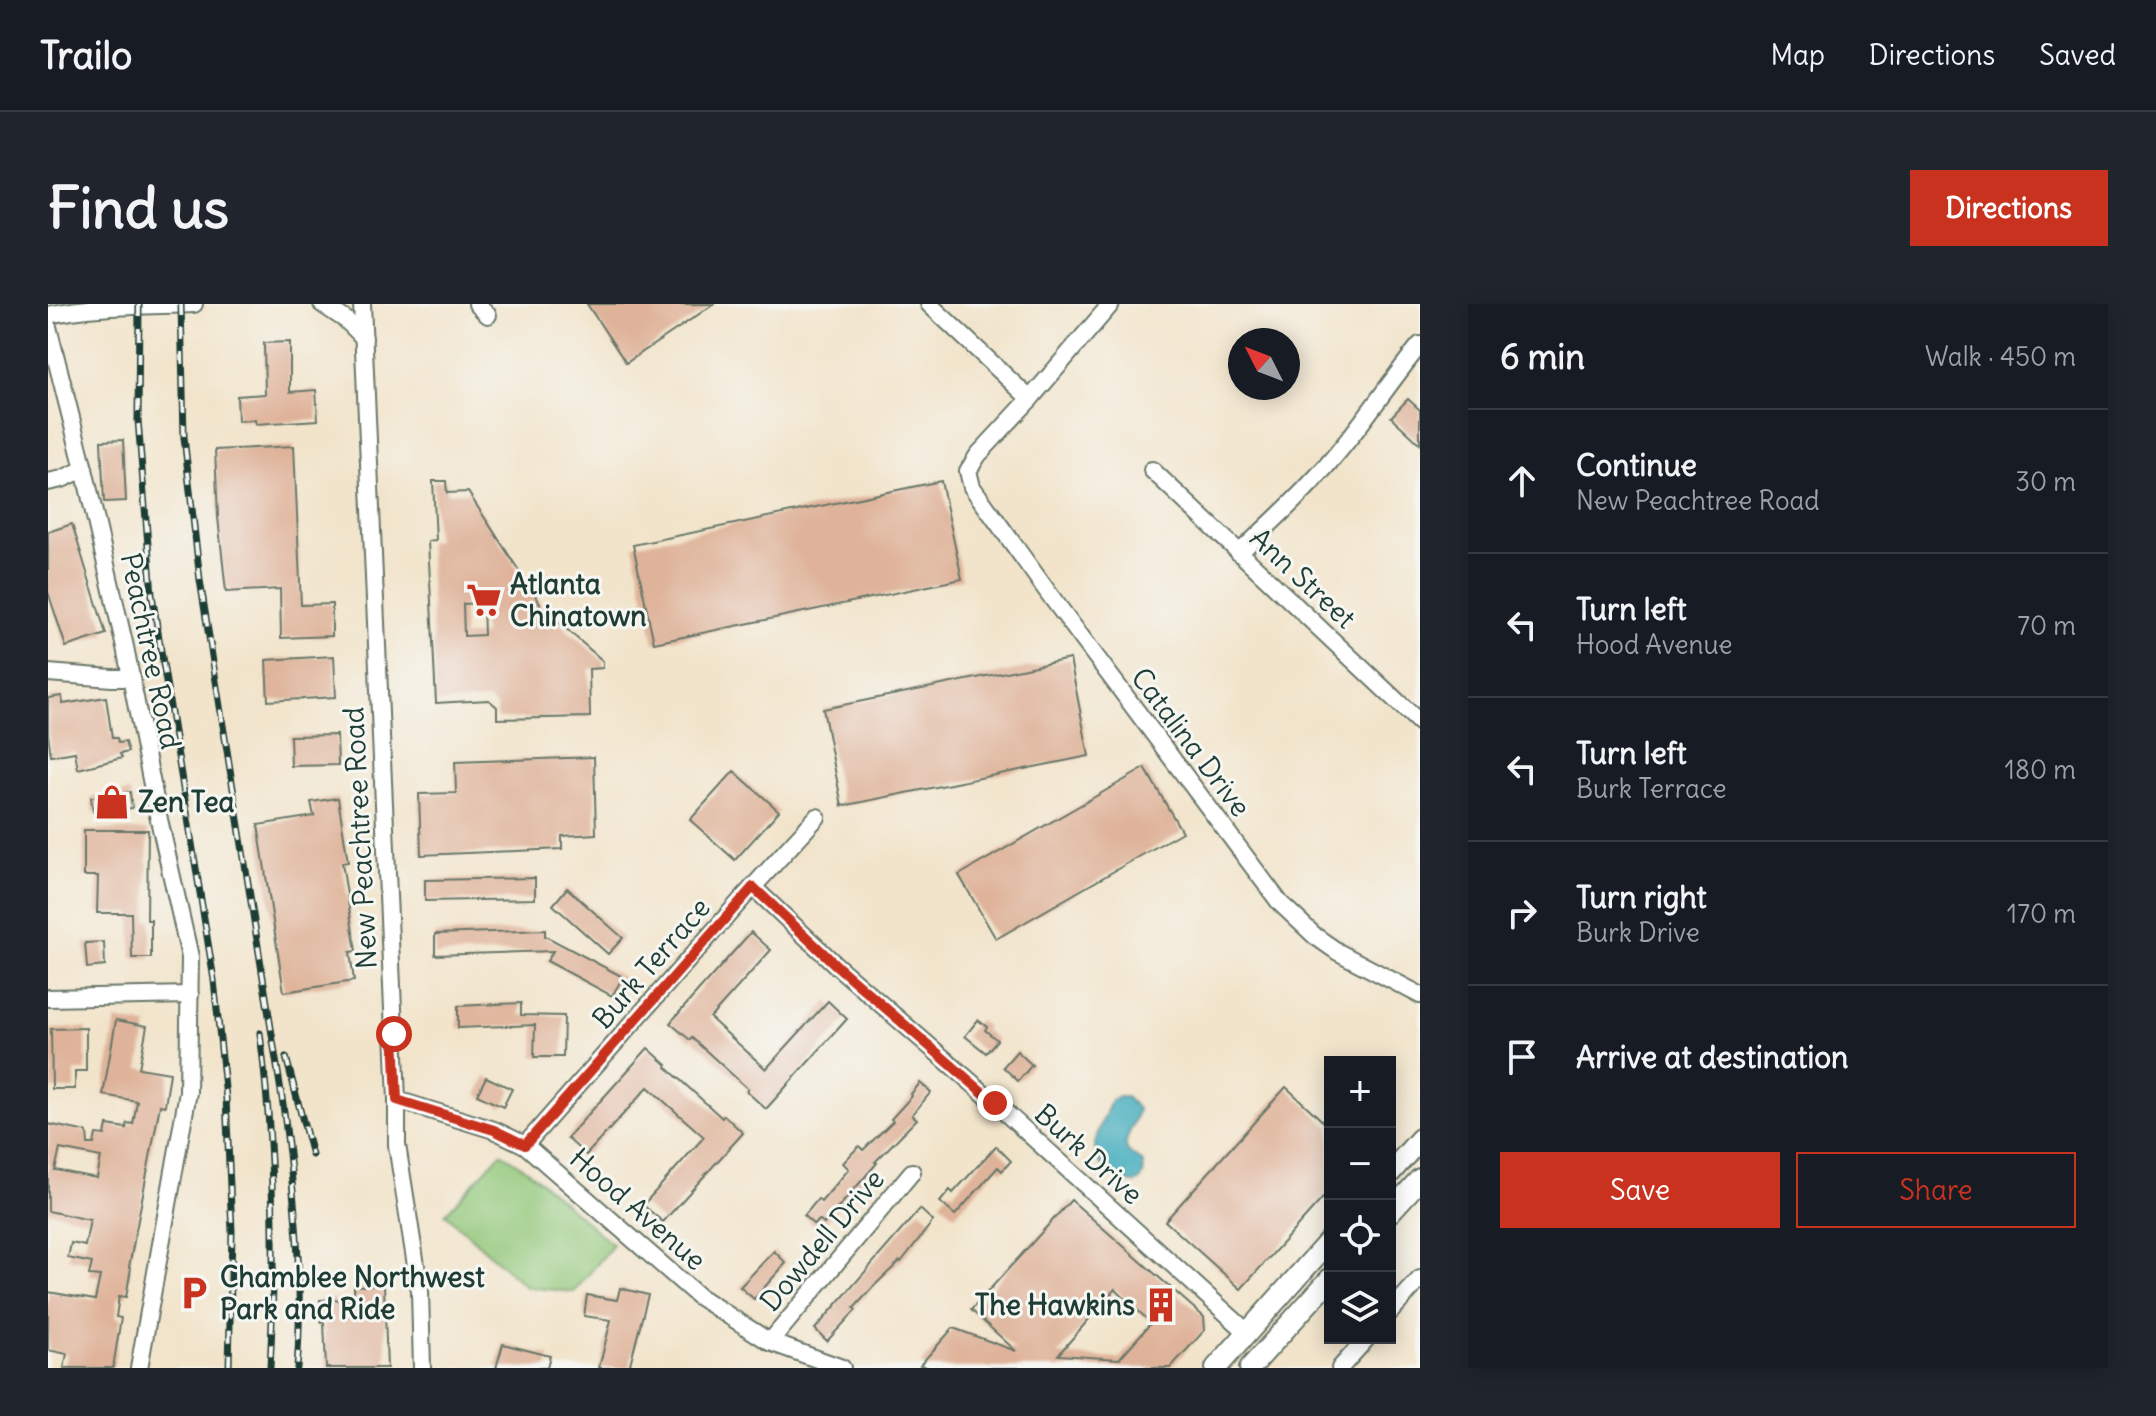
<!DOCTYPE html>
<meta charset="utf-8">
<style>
:root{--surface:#171b24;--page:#20242c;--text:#f1f3f6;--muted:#9ea1a6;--line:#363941;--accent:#c8321e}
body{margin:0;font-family:Delius,sans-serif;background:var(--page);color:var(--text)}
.controls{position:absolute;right:24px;bottom:24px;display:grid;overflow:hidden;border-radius:0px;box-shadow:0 4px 20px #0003}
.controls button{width:72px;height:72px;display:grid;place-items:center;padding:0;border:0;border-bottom:2px solid var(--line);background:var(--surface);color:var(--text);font:40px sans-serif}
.compass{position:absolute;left:1180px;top:24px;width:72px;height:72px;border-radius:50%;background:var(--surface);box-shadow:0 4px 20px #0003;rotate:312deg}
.stop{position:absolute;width:24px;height:24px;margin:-18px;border:6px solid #c8321e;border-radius:50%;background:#fff}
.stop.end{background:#c8321e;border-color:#fff;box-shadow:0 2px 8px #0008}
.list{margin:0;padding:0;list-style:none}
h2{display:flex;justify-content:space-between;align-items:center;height:104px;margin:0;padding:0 32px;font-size:34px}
h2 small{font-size:26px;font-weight:400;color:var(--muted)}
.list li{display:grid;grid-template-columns:52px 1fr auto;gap:24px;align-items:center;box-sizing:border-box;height:144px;padding:0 32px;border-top:2px solid var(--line)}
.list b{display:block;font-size:30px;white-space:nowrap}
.list p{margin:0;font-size:26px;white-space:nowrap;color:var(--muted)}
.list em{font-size:26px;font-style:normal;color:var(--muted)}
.actions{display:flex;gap:16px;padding:24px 32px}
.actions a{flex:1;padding:18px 0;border:2px solid var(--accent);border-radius:0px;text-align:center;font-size:28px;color:var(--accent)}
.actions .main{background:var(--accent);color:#fff}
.icon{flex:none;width:44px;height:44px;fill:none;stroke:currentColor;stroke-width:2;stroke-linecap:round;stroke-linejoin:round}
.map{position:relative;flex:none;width:1372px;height:1064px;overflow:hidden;border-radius:0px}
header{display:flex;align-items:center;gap:48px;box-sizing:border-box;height:112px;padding:0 40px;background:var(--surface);border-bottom:2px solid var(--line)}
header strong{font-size:38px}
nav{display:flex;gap:44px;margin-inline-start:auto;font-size:28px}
.intro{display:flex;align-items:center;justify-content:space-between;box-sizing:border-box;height:192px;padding:0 48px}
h1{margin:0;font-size:56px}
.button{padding:20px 36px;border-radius:0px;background:var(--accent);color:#fff;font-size:28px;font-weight:700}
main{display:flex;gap:48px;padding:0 48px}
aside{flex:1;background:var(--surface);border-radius:0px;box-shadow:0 4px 20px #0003}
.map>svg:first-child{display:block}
</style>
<header>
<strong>Trailo</strong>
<nav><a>Map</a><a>Directions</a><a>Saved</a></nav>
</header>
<div class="intro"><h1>Find us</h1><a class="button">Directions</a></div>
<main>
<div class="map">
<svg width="1372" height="1064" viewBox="0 0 1372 1064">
<rect width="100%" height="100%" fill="#f6f6f2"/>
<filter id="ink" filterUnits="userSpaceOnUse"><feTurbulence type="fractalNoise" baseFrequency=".0125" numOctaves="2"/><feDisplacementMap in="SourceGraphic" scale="16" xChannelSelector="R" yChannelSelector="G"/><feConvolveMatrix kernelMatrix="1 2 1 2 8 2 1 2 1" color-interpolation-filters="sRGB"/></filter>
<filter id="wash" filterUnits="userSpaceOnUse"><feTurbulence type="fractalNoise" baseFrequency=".006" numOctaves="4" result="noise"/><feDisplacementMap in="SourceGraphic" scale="32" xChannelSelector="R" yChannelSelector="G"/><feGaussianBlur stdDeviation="1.8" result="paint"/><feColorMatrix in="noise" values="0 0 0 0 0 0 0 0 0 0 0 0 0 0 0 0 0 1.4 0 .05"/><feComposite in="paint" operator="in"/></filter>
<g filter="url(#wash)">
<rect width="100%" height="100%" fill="#f2e4cb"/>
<path fill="#92c779" stroke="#588256" stroke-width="2" d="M453 849 478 865 565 941 526 988 478 983 397 910Z"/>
<path fill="#3caabb" stroke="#2e7478" stroke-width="2" d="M1071 793H1078L1090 805C1089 816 1074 838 1079 845 1081 850 1091 855 1095 859 1102 900 1046 868 1047 844 1047 829 1058 811 1063 796Z"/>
<g id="blocks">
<g fill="#dfb39a" fill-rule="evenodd">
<path d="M539 0H666L578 59Z"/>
<path d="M242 38V88L268 86 270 116 208 120 207 116 190 117 189 92 217 90 216 39Z"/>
<path d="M1360 95 1372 106V140L1343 113Z"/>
<path d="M75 136 78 197 56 198 53 137Z"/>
<path d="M246 142 253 301 284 300V332L233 334 232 285 178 288 170 213 167 146Z"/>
<path d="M385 177H398L399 189 420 188 492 299V302L555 357V364L541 365 542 413 449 415V403L441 396 388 399 380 237 388 236ZM435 299 436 331 416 332 415 300Z"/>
<path d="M893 177 914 275 606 339 585 241Z"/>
<path d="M24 220 58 330 18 343 0 288V228Z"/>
<path d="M286 352 288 393 220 397 218 356Z"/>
<path d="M1022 355 1041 452 794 502 775 405Z"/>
<path d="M14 392 15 400 58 393 64 434H69L70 439 77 438 80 448 72 450 74 454 30 465 27 448 3 452 0 430V394Z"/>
<path d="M289 431 290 461 243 462 242 432Z"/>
<path d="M546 453 548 530 514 532V545L373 551 371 490 408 489 407 458Z"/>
<path d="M1097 464 1134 528 948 635 911 571Z"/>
<path d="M686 467 731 507 687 556 642 516Z"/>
<path d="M82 488 84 504 45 508 43 493Z"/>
<path d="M290 494 300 558 294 559 308 647 302 648 306 677 236 688 210 521 266 512 263 498Z"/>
<path d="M36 526H100L99 616H103V654H84L83 609H49L50 572H36Z"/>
<path d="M487 574V595L377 597V576Z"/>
<path d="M519 584 575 634 560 650 505 601Z"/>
<path d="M497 626V632L575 673 564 692 499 657 505 647 387 651V630Z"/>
<path d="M703 628 723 646 662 714 718 765 780 697 799 715 718 805 698 787 700 785 644 734 642 736 622 719Z"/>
<path d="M56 638 57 662 39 664 37 639Z"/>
<path d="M473 699V711L516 712 515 753H486L487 721 410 724V702Z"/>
<path d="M68 716 99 722 91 764 122 769 117 802 112 801 81 963 83 964 78 993 71 992 68 1013 73 1014 65 1064H16L19 1050 0 1046V988L47 996 52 972 41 971 44 959 20 954 23 939 37 942 42 916 0 907V820L39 828 40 840H46L48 830 57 831 59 821 78 824 79 819 85 820 89 797 55 791ZM12 845 53 853 49 874 7 866Z"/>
<path d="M930 716 939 723 937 726 949 736 938 749 917 732Z"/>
<path d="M38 724V767H27V785H4L3 725Z"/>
<path d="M600 744 619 761 618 763 674 814 676 811 695 829 615 918 595 901 656 833 600 783 538 851 519 834Z"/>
<path d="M969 747 984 761 970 777 955 763Z"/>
<path d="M438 773 464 785 455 803 429 791Z"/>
<path d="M872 779 883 788 864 811 869 815 827 858 829 859 776 920 771 916 766 921 756 912 770 895 773 898 801 865 795 859 811 842 815 846 845 817 843 815 864 792 863 790Z"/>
<path d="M1238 783 1282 824V886L1193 985 1117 917Z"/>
<path d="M948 842 963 857 954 867 950 863 907 911 892 898 902 886 905 889Z"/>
<path d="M1023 896 1156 1013 1157 1026 1122 1064H881L872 1061 905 1024 968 1047 923 1006ZM1067 985 1103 1019 1071 1055 1010 1051Z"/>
<path d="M872 905 885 917 853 958 852 957 826 982 806 1004 808 1006 779 1037 767 1025Z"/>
<path d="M726 947 738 959 706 995 692 983Z"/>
<path d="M336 981 339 1064H278L276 1018H273L272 996 306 995V982Z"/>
<path d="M572 984 600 991 581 1064H551L563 1016 536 1012 539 991 569 996Z"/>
<path d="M455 1040 502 1052 499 1064H448Z"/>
</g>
</g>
</g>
<g filter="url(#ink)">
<use href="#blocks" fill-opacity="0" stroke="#697769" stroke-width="2"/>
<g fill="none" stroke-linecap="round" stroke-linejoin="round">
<g stroke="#697769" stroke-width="20">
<g id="minor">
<path d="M274 0 298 16 316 34"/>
<path d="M314 0 349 796V841L372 987 374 1064"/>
<path d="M429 0 440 11"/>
<path d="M881 0 982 95"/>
<path d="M1063 0 982 95 930 151 920 167 924 183 1007 298 1232 599 1267 632 1290 648 1372 691"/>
<path d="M0 11C48 1 97 2 146 0"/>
<path d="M0 23 36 165 77 343 110 511 142 653 140 788 91 1064"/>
<path d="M1104 166 1372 419"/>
<path d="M0 178 14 175 36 165"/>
<path d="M1191 249C1224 218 1257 188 1286 153 1317 117 1342 77 1372 41"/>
<path d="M0 369 64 374H84"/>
<path d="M705 583 789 662 947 799 1199 1028"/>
<path d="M0 694 142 691"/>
<path d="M349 796 446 826 477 841 650 992 722 1038 794 1064"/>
<path d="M477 841 693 596 769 513"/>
<path d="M1342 1008 1372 975"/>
<path d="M722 1038 864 868"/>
<path d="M1292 1064 1319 1034"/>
</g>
</g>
<g stroke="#697769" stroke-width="24">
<g id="major">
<path d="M1342 869 1372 835"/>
<path d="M1342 908 1372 875"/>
<path d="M1168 1064 1282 936"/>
<path d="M1202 1064 1282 975"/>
</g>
</g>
<use href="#minor" stroke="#fff" stroke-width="16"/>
<use href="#major" stroke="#fff" stroke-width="20"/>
<g stroke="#1f3d34" stroke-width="7">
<g id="rail">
<path d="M91 0 90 116 104 291 166 676 178 794 184 927 181 1064"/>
<path d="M133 0 136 133 152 276 235 800C246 886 256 977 249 1064"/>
<path d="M212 729C226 840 228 952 222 1064"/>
<path d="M238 753 264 851"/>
</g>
</g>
<use href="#rail" stroke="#f6f6f2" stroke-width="4" stroke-dasharray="12" stroke-linecap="butt"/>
</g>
</g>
<g fill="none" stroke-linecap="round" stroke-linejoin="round" filter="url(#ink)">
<path stroke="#c8321e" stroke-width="10" d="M346 730 349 796 446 826 477 841 705 583 789 662 947 799"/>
</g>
<defs>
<g id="supermarket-bare" transform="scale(2.76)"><path d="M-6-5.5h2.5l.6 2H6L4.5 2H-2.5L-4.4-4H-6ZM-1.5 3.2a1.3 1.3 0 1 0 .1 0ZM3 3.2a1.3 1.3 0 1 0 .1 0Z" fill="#c8321e" stroke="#f6f6f2" stroke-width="2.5" paint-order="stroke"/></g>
<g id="shop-bare" transform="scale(2.76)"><path d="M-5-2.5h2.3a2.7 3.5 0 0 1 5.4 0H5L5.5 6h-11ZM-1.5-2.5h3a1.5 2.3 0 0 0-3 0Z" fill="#c8321e" stroke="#f6f6f2" stroke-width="2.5" paint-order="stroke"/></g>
<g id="parking-bare" transform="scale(2.76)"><path d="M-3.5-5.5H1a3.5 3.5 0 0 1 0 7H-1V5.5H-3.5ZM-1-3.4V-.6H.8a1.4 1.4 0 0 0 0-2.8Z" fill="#c8321e" stroke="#f6f6f2" stroke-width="2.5" paint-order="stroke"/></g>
<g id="building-bare" transform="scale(2.76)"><path d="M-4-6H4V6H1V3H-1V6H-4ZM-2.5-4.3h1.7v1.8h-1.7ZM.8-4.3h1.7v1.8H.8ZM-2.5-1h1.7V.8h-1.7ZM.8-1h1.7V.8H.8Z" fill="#c8321e" stroke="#f6f6f2" stroke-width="2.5" paint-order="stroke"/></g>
</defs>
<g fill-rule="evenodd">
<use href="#supermarket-bare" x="436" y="296"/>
<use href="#shop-bare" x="64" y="498"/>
<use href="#parking-bare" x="146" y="989"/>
<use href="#building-bare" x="1113" y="1001"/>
</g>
<g text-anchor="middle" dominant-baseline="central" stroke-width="6" stroke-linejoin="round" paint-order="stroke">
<g font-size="28" fill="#1f3d34" stroke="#f6f6f2">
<text transform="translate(1255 274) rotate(43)">Ann Street</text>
<text transform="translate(103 347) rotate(78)">Peachtree Road</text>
<text transform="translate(1143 438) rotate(53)">Catalina Drive</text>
<text transform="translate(312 534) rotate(-93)">New Peachtree Road</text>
<text transform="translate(603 659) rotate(-49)">Burk Terrace</text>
<text transform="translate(1041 850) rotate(42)">Burk Drive</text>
<text transform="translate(590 905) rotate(41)">Hood Avenue</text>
<text transform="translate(774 936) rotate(-50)">Dowdell Drive</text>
</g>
<g font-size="28" font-weight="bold" fill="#1f3d34" stroke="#f6f6f2" text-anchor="start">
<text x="462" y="280">Atlanta<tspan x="462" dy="32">Chinatown</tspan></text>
<text x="90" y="498">Zen Tea</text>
<text x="172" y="973">Chamblee Northwest<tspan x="172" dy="32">Park and Ride</tspan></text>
<text x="1087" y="1001" text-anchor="end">The Hawkins</text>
</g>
</g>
</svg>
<div class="controls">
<button>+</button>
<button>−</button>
<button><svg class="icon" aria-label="locate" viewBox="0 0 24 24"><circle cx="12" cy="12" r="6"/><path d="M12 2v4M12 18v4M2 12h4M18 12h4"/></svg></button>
<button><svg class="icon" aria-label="layers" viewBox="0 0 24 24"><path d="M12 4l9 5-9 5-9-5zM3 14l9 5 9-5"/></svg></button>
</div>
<svg class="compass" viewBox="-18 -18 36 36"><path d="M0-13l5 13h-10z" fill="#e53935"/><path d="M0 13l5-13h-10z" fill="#9ea1a6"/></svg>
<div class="stop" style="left:346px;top:730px"></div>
<div class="stop end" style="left:947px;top:799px"></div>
</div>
<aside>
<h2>6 min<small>Walk · 450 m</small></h2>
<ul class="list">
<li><svg class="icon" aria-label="ahead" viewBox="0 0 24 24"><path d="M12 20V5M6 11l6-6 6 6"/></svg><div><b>Continue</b><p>New Peachtree Road</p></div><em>30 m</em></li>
<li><svg class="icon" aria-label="left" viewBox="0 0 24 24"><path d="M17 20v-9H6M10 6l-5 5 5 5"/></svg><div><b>Turn left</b><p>Hood Avenue</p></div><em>70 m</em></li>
<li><svg class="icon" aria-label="left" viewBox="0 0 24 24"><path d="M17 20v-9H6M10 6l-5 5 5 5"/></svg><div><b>Turn left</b><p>Burk Terrace</p></div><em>180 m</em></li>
<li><svg class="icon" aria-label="right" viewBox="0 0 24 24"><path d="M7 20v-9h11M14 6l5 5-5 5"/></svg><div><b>Turn right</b><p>Burk Drive</p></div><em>170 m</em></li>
<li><svg class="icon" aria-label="arrive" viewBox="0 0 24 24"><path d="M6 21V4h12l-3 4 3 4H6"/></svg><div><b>Arrive at destination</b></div></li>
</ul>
<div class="actions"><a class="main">Save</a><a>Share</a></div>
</aside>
</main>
